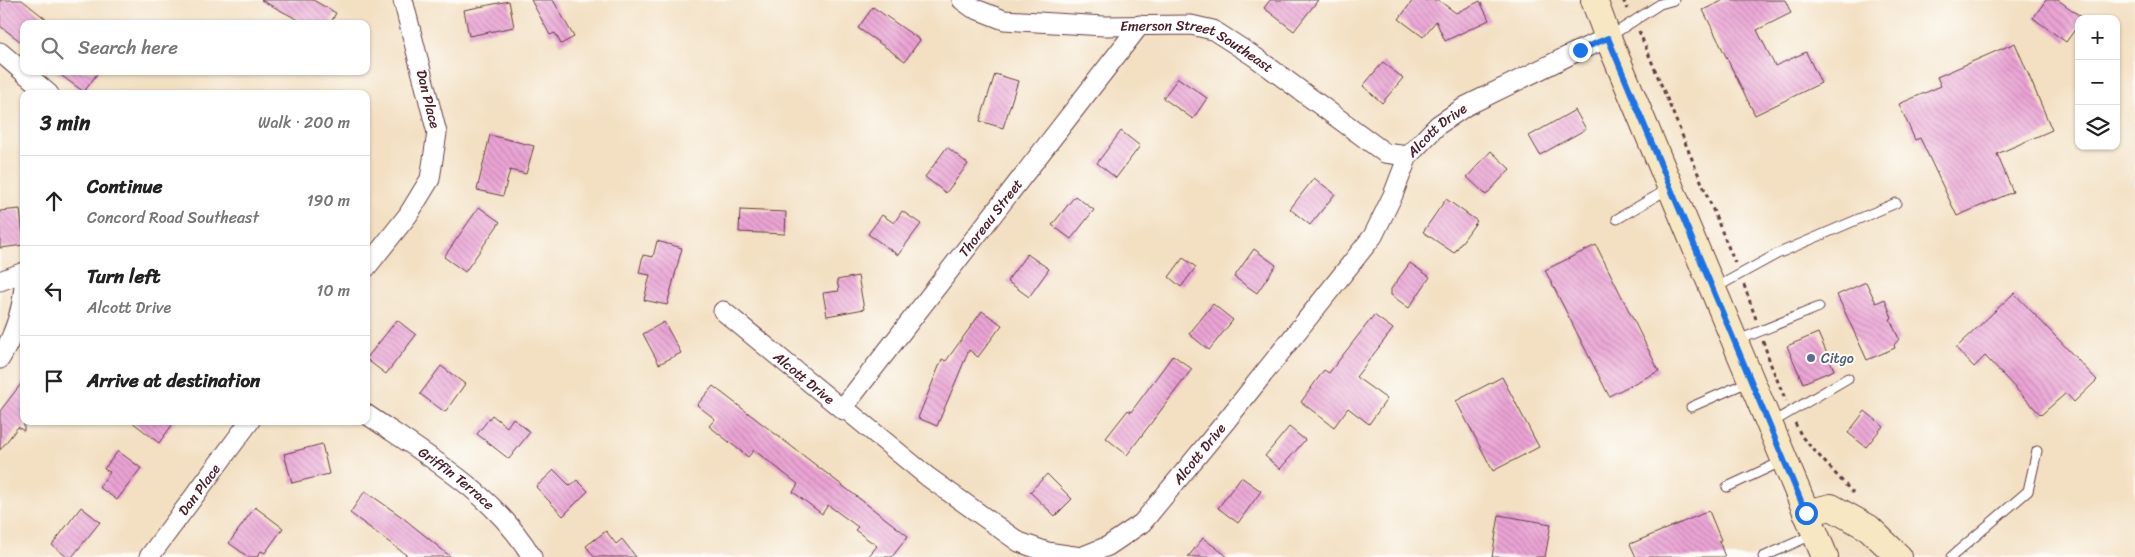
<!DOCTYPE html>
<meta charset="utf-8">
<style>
:root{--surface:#fff;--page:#f2f2f2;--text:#222;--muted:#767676;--line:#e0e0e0}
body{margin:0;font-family:Sriracha,sans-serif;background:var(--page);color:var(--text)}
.controls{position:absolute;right:15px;top:15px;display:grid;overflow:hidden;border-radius:10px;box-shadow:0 1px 4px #0004}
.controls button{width:45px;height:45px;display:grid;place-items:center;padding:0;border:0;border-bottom:1px solid var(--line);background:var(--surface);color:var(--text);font:25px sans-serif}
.stop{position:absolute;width:15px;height:15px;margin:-11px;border:4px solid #1a73e8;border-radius:50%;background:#fff}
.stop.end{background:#1a73e8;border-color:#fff;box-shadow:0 1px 5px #0008}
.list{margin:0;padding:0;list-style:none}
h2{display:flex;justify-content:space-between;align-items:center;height:65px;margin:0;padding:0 20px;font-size:21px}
h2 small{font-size:16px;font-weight:400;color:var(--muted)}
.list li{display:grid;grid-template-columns:32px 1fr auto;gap:15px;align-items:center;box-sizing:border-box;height:90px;padding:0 20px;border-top:1px solid var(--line)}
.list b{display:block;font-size:19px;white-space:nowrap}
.list p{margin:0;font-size:16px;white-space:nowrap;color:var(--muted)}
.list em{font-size:16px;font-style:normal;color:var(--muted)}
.icon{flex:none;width:28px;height:28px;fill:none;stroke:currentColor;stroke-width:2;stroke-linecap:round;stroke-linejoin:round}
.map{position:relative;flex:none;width:2135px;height:557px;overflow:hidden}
.search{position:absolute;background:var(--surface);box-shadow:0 1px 4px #0004;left:20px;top:20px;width:350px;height:55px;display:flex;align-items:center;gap:12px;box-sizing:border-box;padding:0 18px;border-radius:10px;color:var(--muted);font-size:19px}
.panel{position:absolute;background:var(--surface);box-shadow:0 1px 4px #0004;left:20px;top:90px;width:350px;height:335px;border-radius:10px}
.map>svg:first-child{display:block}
</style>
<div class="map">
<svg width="2135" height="557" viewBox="0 0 2135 557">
<defs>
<pattern id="building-back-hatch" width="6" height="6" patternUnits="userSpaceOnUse" patternTransform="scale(1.25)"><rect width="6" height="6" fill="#eba4d5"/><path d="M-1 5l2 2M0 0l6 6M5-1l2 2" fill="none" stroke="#c085ad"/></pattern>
</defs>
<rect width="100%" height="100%" fill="#fdfcf7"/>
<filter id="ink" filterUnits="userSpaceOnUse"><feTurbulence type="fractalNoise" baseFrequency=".02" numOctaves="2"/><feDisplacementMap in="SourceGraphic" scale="10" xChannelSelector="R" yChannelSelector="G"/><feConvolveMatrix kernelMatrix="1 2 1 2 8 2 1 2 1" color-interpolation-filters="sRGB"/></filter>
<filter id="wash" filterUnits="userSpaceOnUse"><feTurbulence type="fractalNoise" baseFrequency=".0096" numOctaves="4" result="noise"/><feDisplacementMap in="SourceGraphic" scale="20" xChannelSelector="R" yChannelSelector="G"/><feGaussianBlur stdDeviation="1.12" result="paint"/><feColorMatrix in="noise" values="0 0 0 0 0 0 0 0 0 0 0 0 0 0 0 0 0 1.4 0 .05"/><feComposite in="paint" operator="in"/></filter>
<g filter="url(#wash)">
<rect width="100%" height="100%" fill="#f3e0c3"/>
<g id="blocks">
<g fill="url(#building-back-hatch)">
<path d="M0 0H22L52 24H24V44L0 26Z"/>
<path d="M261 0H313L336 13 330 24H306Z"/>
<path d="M531 0H553L574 37 561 44 555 33 550 35Z"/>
<path d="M1270 0H1318L1294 31 1264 8Z"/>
<path d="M1413 0H1438L1456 13 1480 1 1489 20 1445 41 1436 21 1423 37 1399 19Z"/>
<path d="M1724 0H1785L1791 13 1757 30 1775 66 1806 52 1821 83 1755 115 1703 10Z"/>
<path d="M2046 0H2058L2083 18 2079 19V24L2066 42 2033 18Z"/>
<path d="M509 1 514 27 469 36 464 10Z"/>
<path d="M873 7 920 40 905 61 858 28Z"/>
<path d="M2015 43 2052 130 1997 154 2013 192 1957 216 1920 138 1915 140 1899 104 1941 86 1937 77Z"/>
<path d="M1383 62 1403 78 1382 103 1363 86Z"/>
<path d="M55 71H99L84 92Z"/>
<path d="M995 74 1018 81 1003 128 980 121Z"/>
<path d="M1178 78 1207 98 1193 119 1163 98Z"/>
<path d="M1575 110 1586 129 1540 155 1529 136Z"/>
<path d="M1121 131 1140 146 1116 178 1097 163Z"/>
<path d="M490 135 534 146 526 174 510 170 503 196 477 190Z"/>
<path d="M947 147 968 164 946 193 925 177Z"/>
<path d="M1491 151 1510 169 1486 195 1467 177Z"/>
<path d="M1314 178 1335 194 1310 225 1290 209Z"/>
<path d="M1075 196 1094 210 1071 239 1052 225Z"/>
<path d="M1446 199 1477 221 1454 253 1423 232Z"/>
<path d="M479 207 500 222 465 272 444 257Z"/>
<path d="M20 209 24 245 0 248V211Z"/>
<path d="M740 210 786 212 785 234 739 232Z"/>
<path d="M902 211 921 224 898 255 868 234 882 215 894 223Z"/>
<path d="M657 241 682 248 667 305 644 300 650 275 639 273 643 255 653 257Z"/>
<path d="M1596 245 1659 371 1609 396 1545 270Z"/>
<path d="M1254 249 1276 265 1257 293 1234 277Z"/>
<path d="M1027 254 1049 269 1029 297 1007 281Z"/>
<path d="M1183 258 1196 267 1181 287 1169 277Z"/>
<path d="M1410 263 1430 277 1409 308 1391 295V289Z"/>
<path d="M858 276 864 309 827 316 823 293 839 291 837 280Z"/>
<path d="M1866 282 1876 303 1885 299 1892 318 1890 319 1899 339 1894 345 1895 348 1867 360 1837 295Z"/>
<path d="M2014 293 2097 380 2074 402 2066 393 2041 415 1985 356 1974 367 1956 348Z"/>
<path d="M1213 304 1233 320 1209 350 1189 334Z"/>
<path d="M982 311 1002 325 978 357 969 350 937 426 918 418 942 359 946 361Z"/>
<path d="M1374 315 1393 329 1356 377 1387 399 1369 424 1348 408 1334 427 1301 402 1324 370 1329 373Z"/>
<path d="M397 320 416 335 386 374 366 359Z"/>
<path d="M664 322 681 353 659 364 643 334Z"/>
<path d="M1818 333 1834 370 1803 383 1787 346Z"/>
<path d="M1173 355 1192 369 1127 455 1106 438 1128 410 1131 412Z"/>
<path d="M441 366 465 384 445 412 420 394Z"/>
<path d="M1502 377 1539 447 1493 471 1456 401Z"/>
<path d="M24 380V431L18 427 0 450V411Z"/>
<path d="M713 386 908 536 892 557H868L877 546 855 530 858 527 828 505 822 514 793 492 798 484 754 450 748 457 709 426 715 419 697 405Z"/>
<path d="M1865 411 1883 426 1866 447 1848 433Z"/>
<path d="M492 415 507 427 513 418 530 432 509 459 477 434Z"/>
<path d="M131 421H175L159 443Z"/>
<path d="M1289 427 1305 440 1280 469 1265 456Z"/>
<path d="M322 444 329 474 292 483 284 454Z"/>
<path d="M118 451 141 468 117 500 99 487 110 472 104 469Z"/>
<path d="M554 470 570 486 577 480 588 491 563 516 536 487Z"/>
<path d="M1047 474 1072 499 1055 516 1030 492Z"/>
<path d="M1241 477 1261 491 1238 523 1218 508Z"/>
<path d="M365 491 402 517 451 557H409L350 513Z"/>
<path d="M81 507 100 522 72 557H67L52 545Z"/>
<path d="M255 507 283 528 265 553 261 551 257 557H248L229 543Z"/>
<path d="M1709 511 1721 540 1719 541 1725 557H1636L1630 544Z"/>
<path d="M1499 515 1551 524 1545 557H1492Z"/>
<path d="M606 531 616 544 622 539 636 557H594L586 546Z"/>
<path d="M1203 538 1228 557H1188Z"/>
</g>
</g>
</g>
<g filter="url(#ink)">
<use href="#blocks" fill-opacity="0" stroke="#633c42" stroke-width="1"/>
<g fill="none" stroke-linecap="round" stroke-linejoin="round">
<g stroke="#633c42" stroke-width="11">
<g id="lane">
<path d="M1609 37 1660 4 1674 0"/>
<path d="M1617 219 1668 189"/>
<path d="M1715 288 1777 254 1896 203"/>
<path d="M1736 341 1819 307"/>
<path d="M1691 407 1750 381"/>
<path d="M1771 423 1848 378"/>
<path d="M1727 487 1783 461"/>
<path d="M1763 557 1812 535"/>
<path d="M1951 557 2028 491 2037 451"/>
</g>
</g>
<g stroke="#633c42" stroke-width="21">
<g id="street">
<path id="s1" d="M962 0 973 8 1004 20 1104 26 1191 25 1213 30 1255 57 1385 153 1408 156"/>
<path d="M0 52 49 94"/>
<path d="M366 268 408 215 430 179 437 133 403 0"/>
<path d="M0 281 24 272"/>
<path id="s2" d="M723 311 842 409 849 412 928 477 1019 542 1047 552 1081 557 1108 546 1142 523 1226 421 1373 236 1393 195 1408 156 1438 125 1466 106 1580 50 1608 38"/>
<path d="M0 359C13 337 22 312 24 286"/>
<path id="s3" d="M842 409 1140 25"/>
<path id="s4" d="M366 414C426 455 494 493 532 557"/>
<path id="s5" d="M149 557 250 421"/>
</g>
</g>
<g stroke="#633c42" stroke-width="28">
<g id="secondary">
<path d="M1594 0 1608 38 1825 557"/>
<path d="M1806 513 1831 507 1869 528 1899 557"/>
</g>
</g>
<g stroke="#633c42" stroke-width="3" stroke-dasharray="4 4" stroke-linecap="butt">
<path d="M1623 0 1628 9"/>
<path d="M1639 31 1735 263"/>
<path d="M1744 285 1756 319"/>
<path d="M1763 341 1771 365 1786 401"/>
<path d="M1795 423 1802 437 1853 493"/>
</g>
<use href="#lane" stroke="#fff" stroke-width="9"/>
<use href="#street" stroke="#fff" stroke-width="19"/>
<use href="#secondary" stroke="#f7e8c3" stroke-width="26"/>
</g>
</g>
<g fill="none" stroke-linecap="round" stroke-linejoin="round" filter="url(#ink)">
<path stroke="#1a73e8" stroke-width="6" d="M1580 50 1608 38 1806 513"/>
</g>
<circle fill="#5c6f8a" stroke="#fdfcf7" stroke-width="2" cx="1811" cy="358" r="5"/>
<g text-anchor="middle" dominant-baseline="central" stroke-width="4" stroke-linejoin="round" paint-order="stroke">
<g font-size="14" fill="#4a1f2b" stroke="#fdfcf7">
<text stroke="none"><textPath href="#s1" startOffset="245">Emerson Street Southeast</textPath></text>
<text transform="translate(428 99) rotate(76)">Dan Place</text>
<text stroke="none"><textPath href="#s2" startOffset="1005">Alcott Drive</textPath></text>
<text stroke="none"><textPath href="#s3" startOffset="242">Thoreau Street</textPath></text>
<text stroke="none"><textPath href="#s2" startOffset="105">Alcott Drive</textPath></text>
<text stroke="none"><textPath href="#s2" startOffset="600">Alcott Drive</textPath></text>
<text stroke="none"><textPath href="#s4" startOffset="111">Griffin Terrace</textPath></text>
<text stroke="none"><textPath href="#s5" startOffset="84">Dan Place</textPath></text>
</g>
<g font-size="14" fill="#4e5e75" stroke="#fdfcf7" text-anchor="start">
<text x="1821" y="358">Citgo</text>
</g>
</g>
</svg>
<div class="controls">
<button>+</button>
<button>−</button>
<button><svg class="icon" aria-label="layers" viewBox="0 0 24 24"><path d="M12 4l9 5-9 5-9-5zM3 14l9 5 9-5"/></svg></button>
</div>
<div class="stop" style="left:1806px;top:513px"></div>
<div class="stop end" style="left:1580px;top:50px"></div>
<div class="search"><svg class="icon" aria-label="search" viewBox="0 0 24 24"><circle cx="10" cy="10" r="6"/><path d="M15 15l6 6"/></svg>Search here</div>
<section class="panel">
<h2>3 min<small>Walk · 200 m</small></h2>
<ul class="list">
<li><svg class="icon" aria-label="ahead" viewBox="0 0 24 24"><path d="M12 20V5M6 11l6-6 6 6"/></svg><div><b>Continue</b><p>Concord Road Southeast</p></div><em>190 m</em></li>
<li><svg class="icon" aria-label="left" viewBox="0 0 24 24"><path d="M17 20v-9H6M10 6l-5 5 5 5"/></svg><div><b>Turn left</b><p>Alcott Drive</p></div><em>10 m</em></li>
<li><svg class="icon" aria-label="arrive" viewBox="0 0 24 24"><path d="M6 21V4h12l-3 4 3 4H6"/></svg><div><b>Arrive at destination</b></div></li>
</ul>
</section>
</div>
